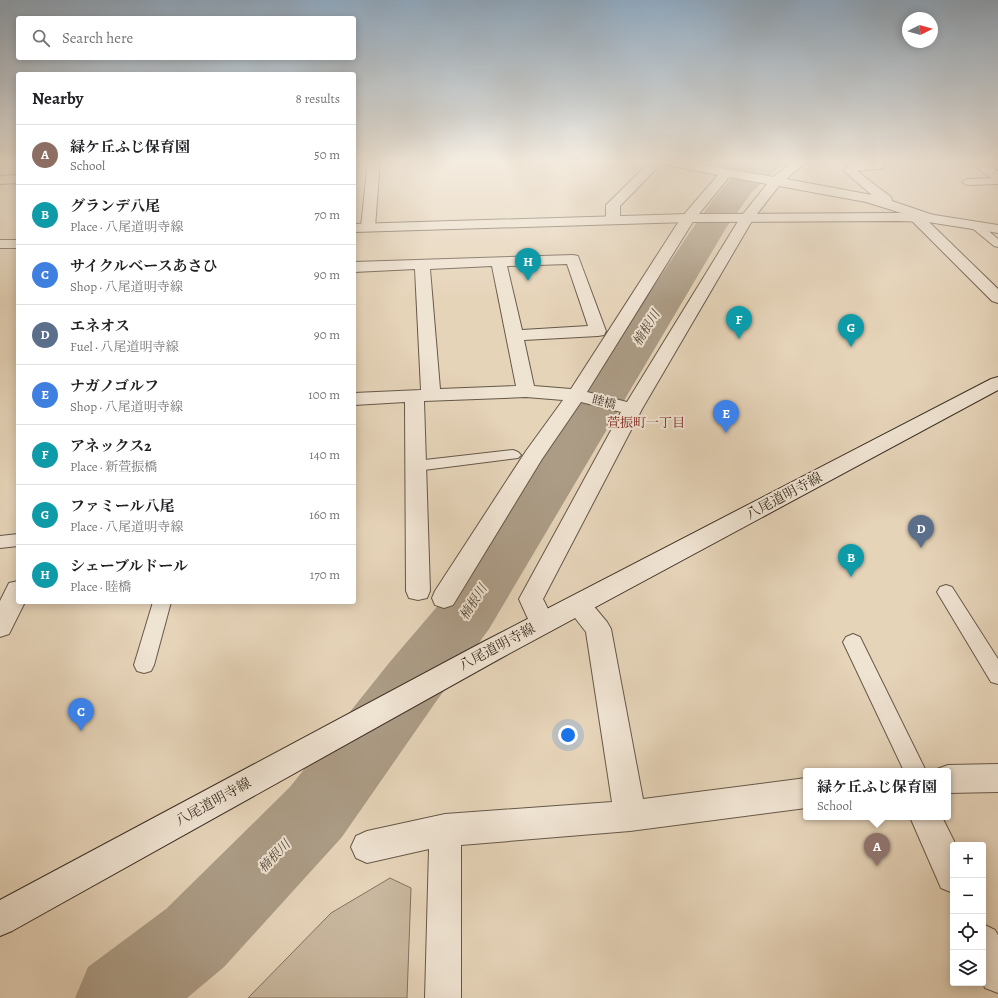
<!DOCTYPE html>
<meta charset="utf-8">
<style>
:root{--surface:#fff;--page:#f2f2f2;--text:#202124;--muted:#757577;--line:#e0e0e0;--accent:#8f2418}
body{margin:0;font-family:Alegreya,"Noto Serif JP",serif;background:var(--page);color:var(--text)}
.controls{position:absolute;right:12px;bottom:12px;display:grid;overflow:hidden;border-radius:4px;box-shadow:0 2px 10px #0003}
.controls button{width:36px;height:36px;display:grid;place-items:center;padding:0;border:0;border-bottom:1px solid var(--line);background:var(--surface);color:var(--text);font:20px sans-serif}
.compass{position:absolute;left:902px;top:12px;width:36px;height:36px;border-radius:50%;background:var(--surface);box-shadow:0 2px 10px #0003;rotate:84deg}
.you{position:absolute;left:568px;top:735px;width:14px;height:14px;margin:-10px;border:3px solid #fff;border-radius:50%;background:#1a73e8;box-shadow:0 0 0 6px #1a73e833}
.badge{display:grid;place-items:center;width:26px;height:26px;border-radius:50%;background:var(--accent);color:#fff;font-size:13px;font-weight:700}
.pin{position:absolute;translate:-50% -33px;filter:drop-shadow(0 1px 2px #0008)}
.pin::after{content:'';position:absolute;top:21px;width:14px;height:12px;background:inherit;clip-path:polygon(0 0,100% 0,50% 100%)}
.popup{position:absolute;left:803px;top:768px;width:148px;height:52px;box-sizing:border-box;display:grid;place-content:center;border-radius:4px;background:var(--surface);filter:drop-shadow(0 1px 3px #0005);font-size:13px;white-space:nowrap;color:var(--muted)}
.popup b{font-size:15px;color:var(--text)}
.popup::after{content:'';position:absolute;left:50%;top:100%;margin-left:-8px;border:8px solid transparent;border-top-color:var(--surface)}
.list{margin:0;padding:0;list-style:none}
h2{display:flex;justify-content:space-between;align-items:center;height:52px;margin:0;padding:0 16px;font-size:17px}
h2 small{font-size:13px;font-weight:400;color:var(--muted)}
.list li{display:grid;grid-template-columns:26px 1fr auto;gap:12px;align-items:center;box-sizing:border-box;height:60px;padding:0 16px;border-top:1px solid var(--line)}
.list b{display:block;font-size:15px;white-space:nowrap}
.list p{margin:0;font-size:13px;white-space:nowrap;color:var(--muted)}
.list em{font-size:13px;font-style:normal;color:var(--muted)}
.icon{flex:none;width:22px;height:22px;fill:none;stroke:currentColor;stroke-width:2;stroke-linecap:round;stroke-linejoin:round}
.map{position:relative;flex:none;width:998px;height:998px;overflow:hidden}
.search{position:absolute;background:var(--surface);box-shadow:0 2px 10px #0003;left:16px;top:16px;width:340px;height:44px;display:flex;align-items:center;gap:10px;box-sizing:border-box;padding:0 14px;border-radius:4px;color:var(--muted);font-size:15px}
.panel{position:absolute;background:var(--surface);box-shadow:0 2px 10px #0003;left:16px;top:72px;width:340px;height:532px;border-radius:4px}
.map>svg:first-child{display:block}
</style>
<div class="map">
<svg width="998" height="998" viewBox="0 0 998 998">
<rect width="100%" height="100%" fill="#e6d4b9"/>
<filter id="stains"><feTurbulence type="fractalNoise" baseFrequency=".005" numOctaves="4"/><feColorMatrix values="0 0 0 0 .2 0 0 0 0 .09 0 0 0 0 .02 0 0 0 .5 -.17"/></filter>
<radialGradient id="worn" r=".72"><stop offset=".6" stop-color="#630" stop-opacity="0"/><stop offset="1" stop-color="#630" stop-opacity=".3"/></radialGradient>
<g fill="#c9b89f" stroke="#827360">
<path d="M706 160H750L735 171 707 166 702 163Z"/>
<path d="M390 878 411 888 407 998H248L331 913Z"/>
</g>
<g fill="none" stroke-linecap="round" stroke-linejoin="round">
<path fill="#ac9c86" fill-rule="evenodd" d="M752 160H784L780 166 752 192 726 228 489 629 435 703 342 837 224 967 187 998H75L88 967 166 909 290 787 389 663 447 595 690 232C708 206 727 179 752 160Z"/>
<g stroke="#665848" stroke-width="2">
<g id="service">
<path d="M998 178V184L967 185 962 182 967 179Z"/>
<path d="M975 222 979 223 998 239V247L994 246 971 227 970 225Z"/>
<path d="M513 450 518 452 521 455 518 458 416 471 411 470 408 466 411 462 416 461Z"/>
<path d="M18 534V546L0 548V536Z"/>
<path d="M946 585 952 587 998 659V684L991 682 937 592 940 587Z"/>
<path d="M153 602H171L154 665 151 671 144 673 137 671 134 665Z"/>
<path d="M853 634 860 637 926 771H904L843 642 846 637Z"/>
</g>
</g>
<g stroke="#665848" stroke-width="2">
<g id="minor">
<path d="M368 160H380L375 227 373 230 368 231 363 230 361 227Z"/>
<path d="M652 160H676L773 177 796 160H809L786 179 872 195 844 171 851 163 867 162 866 160H879L885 165 883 168 857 171 891 197 892 201 933 215 935 218 933 221 929 222 998 289V303L992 301 912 221 910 218 911 216 866 202 779 186 753 219 642 409 543 599 555 623 551 630 542 633 533 630 519 599 621 412 581 402 542 459 453 605 444 608 435 605 432 598 435 591 526 451 563 400 526 397 424 401 430 591 427 598 418 600 409 598 406 591 405 402 354 405V393L421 390 415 269 354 272V262L573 255 578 256 606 331 604 335 598 336 524 340 534 386 571 389 681 218 718 175 661 164 620 206V220L618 223 613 224 608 223 606 220V205ZM729 177 767 184 740 218 627 402 587 392 694 220ZM567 264 588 326 522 330 507 266ZM492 266 516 386 440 389 430 269Z"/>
<path d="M967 160H980L998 171V181L994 180Z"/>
<path d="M18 175V183L0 184V176Z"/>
<path d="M578 595 587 598 607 622 611 629 643 799 806 778V808L630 831 461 845V998H425L429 849 367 863 356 858 351 847 356 836 367 831 445 814 612 802 586 632 565 605 569 598Z"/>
<path d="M998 764V792L948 793V771H936L937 769 948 765Z"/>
<path d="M910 817H942L956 845H953V893L941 888Z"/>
<path d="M983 924 995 930 998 935V993L985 988 983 983Z"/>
</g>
</g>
<g stroke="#665848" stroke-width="2">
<g id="tertiary">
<path d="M899 213 928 214 998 225V233L928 222 899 221 688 222 354 232V224L688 214Z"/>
<rect x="0" y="240" width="18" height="8"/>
<path d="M18 581V602H25L9 634 0 637V601L9 583Z"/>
</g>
</g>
<g stroke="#3c2e22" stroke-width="2">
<path id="secondary" d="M998 377V390L501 658 12 931 0 936V900L483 642 991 379Z"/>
</g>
<use href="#service" fill="#efe3d2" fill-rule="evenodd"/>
<use href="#minor" fill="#efe3d2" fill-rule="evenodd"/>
<use href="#tertiary" fill="#efe3d2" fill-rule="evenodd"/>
<use href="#secondary" fill="#efe3d2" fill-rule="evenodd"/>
</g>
<linearGradient id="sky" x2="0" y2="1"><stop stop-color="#90aac1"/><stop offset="0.54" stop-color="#f4ece0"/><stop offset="1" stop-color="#f4ece0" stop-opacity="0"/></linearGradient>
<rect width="998" height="299" fill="url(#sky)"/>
<g text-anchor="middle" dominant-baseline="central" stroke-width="4" stroke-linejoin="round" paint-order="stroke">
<g font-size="12" fill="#3c2e22" stroke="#efe3d2">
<text transform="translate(604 402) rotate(14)">睦橋</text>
</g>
<g font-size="13" font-style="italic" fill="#584a3b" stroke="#efe3d2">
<text transform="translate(646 328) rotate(-58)">楠根川</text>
<text transform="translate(473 602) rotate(-57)">楠根川</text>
<text transform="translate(274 856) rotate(-46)">楠根川</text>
</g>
<g font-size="13" fill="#7a1f14" stroke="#efe3d2">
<text x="646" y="422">萱振町一丁目</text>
</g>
<g font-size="14" fill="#3c2e22" stroke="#efe3d2">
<text transform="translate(784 496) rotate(-28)">八尾道明寺線</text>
<text transform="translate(497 647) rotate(-28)">八尾道明寺線</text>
<text transform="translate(213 802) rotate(-29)">八尾道明寺線</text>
</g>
</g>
<rect width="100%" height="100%" filter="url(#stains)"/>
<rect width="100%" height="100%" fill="url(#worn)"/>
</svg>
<div class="controls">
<button>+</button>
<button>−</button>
<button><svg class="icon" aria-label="locate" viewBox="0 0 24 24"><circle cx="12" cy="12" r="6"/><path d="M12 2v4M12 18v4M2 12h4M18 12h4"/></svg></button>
<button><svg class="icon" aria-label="layers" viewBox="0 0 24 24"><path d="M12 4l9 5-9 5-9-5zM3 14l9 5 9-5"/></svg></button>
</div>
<svg class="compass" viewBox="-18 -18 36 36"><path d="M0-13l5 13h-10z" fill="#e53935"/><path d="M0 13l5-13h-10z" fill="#757577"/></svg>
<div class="you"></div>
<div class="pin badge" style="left:877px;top:866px;background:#8d6e63">A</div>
<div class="popup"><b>緑ケ丘ふじ保育園</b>School</div>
<div class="pin badge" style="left:851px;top:577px;background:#0f9aa8">B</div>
<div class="pin badge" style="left:81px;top:731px;background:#3f7fe0">C</div>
<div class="pin badge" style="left:921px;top:548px;background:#5c6f8a">D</div>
<div class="pin badge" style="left:726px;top:433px;background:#3f7fe0">E</div>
<div class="pin badge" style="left:739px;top:339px;background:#0f9aa8">F</div>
<div class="pin badge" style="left:851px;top:347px;background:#0f9aa8">G</div>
<div class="pin badge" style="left:528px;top:281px;background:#0f9aa8">H</div>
<div class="search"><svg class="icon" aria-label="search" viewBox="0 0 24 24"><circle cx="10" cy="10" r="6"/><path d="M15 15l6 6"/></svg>Search here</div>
<section class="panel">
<h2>Nearby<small>8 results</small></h2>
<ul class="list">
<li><span class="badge" style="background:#8d6e63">A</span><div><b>緑ケ丘ふじ保育園</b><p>School</p></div><em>50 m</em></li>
<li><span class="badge" style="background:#0f9aa8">B</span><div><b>グランデ八尾</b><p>Place · 八尾道明寺線</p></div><em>70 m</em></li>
<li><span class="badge" style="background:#3f7fe0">C</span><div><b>サイクルベースあさひ</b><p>Shop · 八尾道明寺線</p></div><em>90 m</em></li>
<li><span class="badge" style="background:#5c6f8a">D</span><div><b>エネオス</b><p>Fuel · 八尾道明寺線</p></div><em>90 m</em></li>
<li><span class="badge" style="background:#3f7fe0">E</span><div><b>ナガノゴルフ</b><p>Shop · 八尾道明寺線</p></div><em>100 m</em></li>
<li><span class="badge" style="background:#0f9aa8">F</span><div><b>アネックス2</b><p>Place · 新萱振橋</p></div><em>140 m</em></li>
<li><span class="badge" style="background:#0f9aa8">G</span><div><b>ファミール八尾</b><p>Place · 八尾道明寺線</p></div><em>160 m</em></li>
<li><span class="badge" style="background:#0f9aa8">H</span><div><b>シェーブルドール</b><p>Place · 睦橋</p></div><em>170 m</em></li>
</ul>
</section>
</div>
